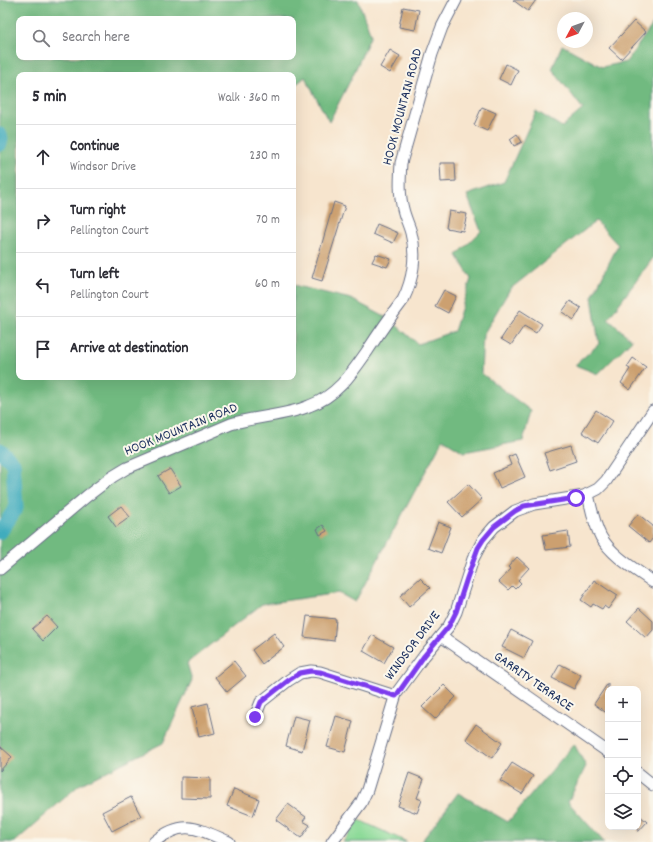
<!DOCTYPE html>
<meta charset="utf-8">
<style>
:root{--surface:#fff;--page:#f2f2f3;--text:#2b2b33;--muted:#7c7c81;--line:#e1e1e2}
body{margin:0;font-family:Dekko,sans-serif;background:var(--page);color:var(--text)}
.controls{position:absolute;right:12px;bottom:12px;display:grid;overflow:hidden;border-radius:8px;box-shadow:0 4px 16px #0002}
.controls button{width:36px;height:36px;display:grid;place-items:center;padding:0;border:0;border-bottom:1px solid var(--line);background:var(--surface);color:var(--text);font:20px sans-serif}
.compass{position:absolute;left:557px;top:12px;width:36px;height:36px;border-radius:50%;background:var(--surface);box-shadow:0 4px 16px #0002;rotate:229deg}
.stop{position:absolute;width:12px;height:12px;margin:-9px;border:3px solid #7c3aed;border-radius:50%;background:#fff}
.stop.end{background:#7c3aed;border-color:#fff;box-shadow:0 1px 4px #0008}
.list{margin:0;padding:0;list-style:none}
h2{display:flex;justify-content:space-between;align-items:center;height:52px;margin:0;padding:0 16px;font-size:17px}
h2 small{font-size:13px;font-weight:400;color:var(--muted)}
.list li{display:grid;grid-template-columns:26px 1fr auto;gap:12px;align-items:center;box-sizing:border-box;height:64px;padding:0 16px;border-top:1px solid var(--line)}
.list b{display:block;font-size:15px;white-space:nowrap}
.list p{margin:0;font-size:13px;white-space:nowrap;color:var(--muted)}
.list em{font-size:13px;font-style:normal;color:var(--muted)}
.icon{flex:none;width:22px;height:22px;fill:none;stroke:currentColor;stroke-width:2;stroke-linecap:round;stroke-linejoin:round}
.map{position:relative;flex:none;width:653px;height:842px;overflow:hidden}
.search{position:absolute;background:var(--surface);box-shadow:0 4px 16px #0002;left:16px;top:16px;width:280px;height:44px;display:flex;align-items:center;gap:10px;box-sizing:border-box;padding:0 14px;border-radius:8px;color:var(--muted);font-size:15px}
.panel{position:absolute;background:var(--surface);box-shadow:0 4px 16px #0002;left:16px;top:72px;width:280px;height:308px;border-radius:8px}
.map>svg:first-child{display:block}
</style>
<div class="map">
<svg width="653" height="842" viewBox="0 0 653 842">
<rect width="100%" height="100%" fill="#fbf7ec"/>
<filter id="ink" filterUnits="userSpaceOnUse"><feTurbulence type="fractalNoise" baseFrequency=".025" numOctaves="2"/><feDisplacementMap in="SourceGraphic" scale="8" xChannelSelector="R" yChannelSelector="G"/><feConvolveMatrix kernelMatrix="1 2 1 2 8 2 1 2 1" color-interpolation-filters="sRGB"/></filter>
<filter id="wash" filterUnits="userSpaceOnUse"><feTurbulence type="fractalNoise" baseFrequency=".012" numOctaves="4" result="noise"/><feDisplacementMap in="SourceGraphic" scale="16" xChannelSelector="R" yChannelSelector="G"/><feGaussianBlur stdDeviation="0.9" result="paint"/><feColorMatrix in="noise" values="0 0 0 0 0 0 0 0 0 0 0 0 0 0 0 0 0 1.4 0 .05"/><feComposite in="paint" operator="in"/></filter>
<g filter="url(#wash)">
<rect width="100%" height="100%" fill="#f7e5ce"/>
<path fill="#8cda98" stroke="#54847b" d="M359 820 407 842H343Z"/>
<g fill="#71ba80" stroke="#46746f" fill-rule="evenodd">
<path d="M0 0H358L371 35 353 75 329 122 305 77 293 87V75H19V377H293V285L351 299 389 319 418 344 454 331 471 279 457 255 481 231 467 195 504 182 536 111 562 127 583 109 552 69 562 45 602 67 626 62 653 24V258L608 319 632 340 598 374 575 365 599 344 592 297 618 245 596 221 510 289 483 335 481 373 531 411 523 441 464 452 443 439 355 602 339 593 262 604 187 663 192 680 163 743 79 785 15 842H0ZM19 19H293V57H19Z"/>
<path d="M293 201 296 205 293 254Z"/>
<path d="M574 744 586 766 568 802 604 842H421L458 793 508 822Z"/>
</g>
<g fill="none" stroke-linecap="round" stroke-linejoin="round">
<g stroke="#3facbd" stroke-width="15">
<path d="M0 135 1 138 0 144"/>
<path d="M0 450 13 463 16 508 0 532"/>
</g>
</g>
<g id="blocks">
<g fill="#cca06f">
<path d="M513 0H536L528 11Z"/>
<path d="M403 7 419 10 415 30 399 27Z"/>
<path d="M634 21 646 32 621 59 609 48Z"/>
<path d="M390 50 400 56 390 73 380 67Z"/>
<path d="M506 64 518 70 511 85 499 79Z"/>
<path d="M482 107 496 113 487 131 474 125Z"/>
<path d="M517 134 522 142 514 146 510 139Z"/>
<path d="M440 163H455L456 181 441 182Z"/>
<path d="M334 202 345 206 322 281 312 278Z"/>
<path d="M449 211 467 214 463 231 446 228Z"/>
<path d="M377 224 398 233 393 243 373 234Z"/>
<path d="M376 254 391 259 387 267 372 262Z"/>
<path d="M444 290 456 296 448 313 435 306Z"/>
<path d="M570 301 581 308 574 320 562 312Z"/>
<path d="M520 310 542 324 536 333 524 326 511 345 501 339Z"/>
<path d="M633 358 646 367 630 390 621 383 630 369 627 367Z"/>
<path d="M596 410 613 421 598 443 582 432Z"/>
<path d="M571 445 576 461 550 470 544 453Z"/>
<path d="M515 454 525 477 500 488 493 473 511 465 508 457Z"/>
<path d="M170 469 181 486 169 493 158 476Z"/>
<path d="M468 484 482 499 462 517 448 502Z"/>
<path d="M121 506 130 517 116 527 108 516Z"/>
<path d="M638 514 653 526V538L649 543 628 526Z"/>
<path d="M438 522 451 527 441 553 428 548Z"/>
<path d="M323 525 327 531 320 535 317 529Z"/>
<path d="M568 531 570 547 546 550 543 535Z"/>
<path d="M517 557 529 568 518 580 521 583 515 589 512 586 508 590 499 582 511 569 508 567Z"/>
<path d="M420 578 430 588 409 607 400 596Z"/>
<path d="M594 580 610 591V590L618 595 608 609 604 606 602 609 593 604 591 607 581 600Z"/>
<path d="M639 608 653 621V630L646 638 627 621Z"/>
<path d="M47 616 57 627 43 641 32 629Z"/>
<path d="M307 616 336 619 334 641 304 637Z"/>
<path d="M511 630 532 641 524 658 502 647Z"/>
<path d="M274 633 284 647 262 664 252 650Z"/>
<path d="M372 635 393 647 384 663 363 651Z"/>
<path d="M234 661 246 676 227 692 215 677Z"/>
<path d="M560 664 581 675 574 689 552 678Z"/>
<path d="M608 683V714L594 704Z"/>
<path d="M444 685 456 697 435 719 422 707Z"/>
<path d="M208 703 215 733 199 737 192 707Z"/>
<path d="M294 716 310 720 302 751 286 746Z"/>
<path d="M336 716 353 721 345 752 327 747Z"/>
<path d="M476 724 502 743 492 758 466 739Z"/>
<path d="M0 746 12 757 0 771Z"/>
<path d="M512 763 533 776 522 794 500 781Z"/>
<path d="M409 773 424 779 417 798 422 800 417 813 398 806Z"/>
<path d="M181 777 210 778V799L181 798Z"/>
<path d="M234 789 259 799 253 816 227 806Z"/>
<path d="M131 797 141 816 112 831 102 812Z"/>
<path d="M288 804 306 817 303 821 310 825 301 838 276 820Z"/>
<path d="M638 814 647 822 638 832Z"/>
</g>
</g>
</g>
<g filter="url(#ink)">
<use href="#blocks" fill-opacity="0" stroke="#686f85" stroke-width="1"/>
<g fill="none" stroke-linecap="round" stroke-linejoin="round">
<g stroke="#686f85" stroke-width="13">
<g id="minor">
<path d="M588 494C591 508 594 524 601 537 612 556 635 569 653 582"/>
<path d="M0 569 87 496 112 477 127 468 231 424C257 416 285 416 309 406 337 396 352 373 368 350 379 333 391 316 403 300 413 280 417 255 411 233 409 225 405 218 403 209 399 194 400 178 401 163L432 54 442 27 456 0"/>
<path d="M441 636 608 752"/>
<path d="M255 717 261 702 289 680 300 673 311 671 320 672 395 696"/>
<path d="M638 773 653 785"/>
<path d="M154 842C184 818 198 829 229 842"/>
<path d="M332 842 361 803 367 790 396 694 424 656 449 626 456 612 473 559 483 540 494 527 515 511 534 504 584 496 598 489 606 481 653 411"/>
</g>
</g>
<use href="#minor" stroke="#fff" stroke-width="11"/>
</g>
</g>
<g fill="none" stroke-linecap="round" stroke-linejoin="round" filter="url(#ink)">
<path stroke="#7c3aed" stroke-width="5" d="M255 717 261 702 289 680 300 673 311 671 320 672 396 696 424 656 449 626 456 612 467 578 478 548 483 540 494 527 515 511 524 506 576 498"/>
</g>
<g text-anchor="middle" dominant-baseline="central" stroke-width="4" stroke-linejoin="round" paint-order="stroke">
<g font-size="14" fill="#1b2f5e" stroke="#fbf7ec">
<text transform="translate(403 107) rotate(-75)">HOOK MOUNTAIN ROAD</text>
<text transform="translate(181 430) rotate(-22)">HOOK MOUNTAIN ROAD</text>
<text transform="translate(413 646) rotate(-53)">WINDSOR DRIVE</text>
<text transform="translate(533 682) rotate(35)">GARRITY TERRACE</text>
</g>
</g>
</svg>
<div class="controls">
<button>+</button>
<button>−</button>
<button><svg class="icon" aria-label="locate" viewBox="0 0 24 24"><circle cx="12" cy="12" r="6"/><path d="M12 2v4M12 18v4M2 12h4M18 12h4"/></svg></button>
<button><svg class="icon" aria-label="layers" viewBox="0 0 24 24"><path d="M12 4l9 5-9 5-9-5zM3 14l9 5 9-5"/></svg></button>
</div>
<svg class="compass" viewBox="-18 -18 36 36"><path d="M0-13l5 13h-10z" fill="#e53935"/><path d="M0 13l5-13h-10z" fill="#7c7c81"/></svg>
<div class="stop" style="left:576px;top:498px"></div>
<div class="stop end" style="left:255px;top:717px"></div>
<div class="search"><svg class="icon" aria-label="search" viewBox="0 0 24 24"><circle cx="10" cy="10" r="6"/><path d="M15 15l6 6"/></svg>Search here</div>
<section class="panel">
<h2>5 min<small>Walk · 360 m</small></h2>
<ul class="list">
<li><svg class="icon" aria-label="ahead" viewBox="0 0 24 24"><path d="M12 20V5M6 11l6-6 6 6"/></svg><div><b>Continue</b><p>Windsor Drive</p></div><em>230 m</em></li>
<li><svg class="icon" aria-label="right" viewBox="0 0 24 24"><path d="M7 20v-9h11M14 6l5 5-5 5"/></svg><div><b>Turn right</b><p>Pellington Court</p></div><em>70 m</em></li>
<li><svg class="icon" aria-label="left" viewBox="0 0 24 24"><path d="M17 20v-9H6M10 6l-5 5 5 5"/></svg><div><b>Turn left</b><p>Pellington Court</p></div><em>60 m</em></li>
<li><svg class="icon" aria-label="arrive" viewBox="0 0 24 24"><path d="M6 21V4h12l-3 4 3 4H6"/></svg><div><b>Arrive at destination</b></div></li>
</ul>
</section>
</div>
